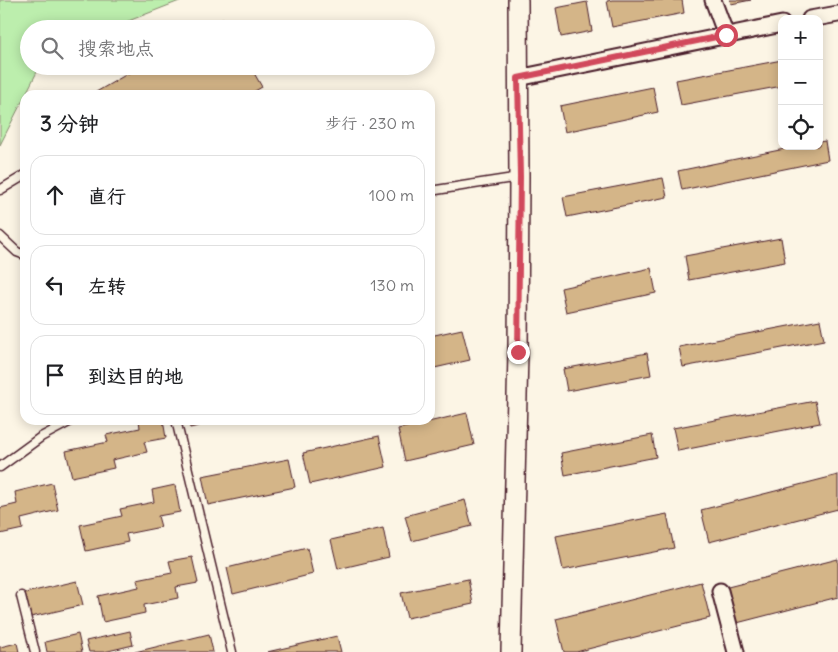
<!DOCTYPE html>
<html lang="zh">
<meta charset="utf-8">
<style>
:root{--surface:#fff;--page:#f6f6f6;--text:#202124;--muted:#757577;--line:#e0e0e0}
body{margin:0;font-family:Delius,"LXGW WenKai TC",sans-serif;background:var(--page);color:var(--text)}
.controls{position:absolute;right:15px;top:15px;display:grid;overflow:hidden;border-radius:10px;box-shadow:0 2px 12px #0003}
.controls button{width:45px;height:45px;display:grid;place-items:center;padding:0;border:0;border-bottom:1px solid var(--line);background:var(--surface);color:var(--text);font:25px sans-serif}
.stop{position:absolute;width:15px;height:15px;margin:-11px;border:4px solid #d1495b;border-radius:50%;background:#fff}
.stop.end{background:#d1495b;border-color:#fff;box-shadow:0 1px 5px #0008}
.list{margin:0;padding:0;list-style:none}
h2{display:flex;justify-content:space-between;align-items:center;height:65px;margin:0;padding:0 20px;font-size:21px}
h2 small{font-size:16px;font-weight:400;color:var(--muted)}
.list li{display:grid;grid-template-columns:32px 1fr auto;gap:15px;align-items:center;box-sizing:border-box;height:80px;margin:0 10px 10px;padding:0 10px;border:1px solid var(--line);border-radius:15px}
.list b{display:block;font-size:19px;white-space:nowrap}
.list em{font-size:16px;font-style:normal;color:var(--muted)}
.icon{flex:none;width:28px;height:28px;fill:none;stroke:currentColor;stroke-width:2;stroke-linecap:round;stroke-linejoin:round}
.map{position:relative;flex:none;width:838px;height:652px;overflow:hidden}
.search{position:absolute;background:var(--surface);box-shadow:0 2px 12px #0003;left:20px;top:20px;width:415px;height:55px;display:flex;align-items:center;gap:12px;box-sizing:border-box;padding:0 18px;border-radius:28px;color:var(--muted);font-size:19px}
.panel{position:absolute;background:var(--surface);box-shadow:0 2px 12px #0003;left:20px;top:90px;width:415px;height:335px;border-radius:15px}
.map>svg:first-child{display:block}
</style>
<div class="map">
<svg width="838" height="652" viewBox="0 0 838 652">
<rect width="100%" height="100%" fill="#fcf5e5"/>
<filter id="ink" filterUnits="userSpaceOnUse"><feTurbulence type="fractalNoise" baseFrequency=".02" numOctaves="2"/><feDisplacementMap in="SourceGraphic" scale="10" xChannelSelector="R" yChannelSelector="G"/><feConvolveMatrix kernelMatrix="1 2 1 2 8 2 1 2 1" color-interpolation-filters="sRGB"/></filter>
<g filter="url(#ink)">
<path fill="#bceead" stroke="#83866c" d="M0 0H182L108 29H29V66H40L0 145Z"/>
<g fill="#d4b588" stroke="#4a1f2b">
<path d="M612 0H682L684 13 612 27 607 1Z"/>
<path d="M730 0H751L731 4Z"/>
<path d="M587 2 592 31 561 37 556 8Z"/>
<path d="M223 19 228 29H205Z"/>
<path d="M782 60V86L681 105 676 80Z"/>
<path d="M141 66H250L262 87 248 95H91Z"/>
<path d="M653 87 658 112 565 132 560 106Z"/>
<path d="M825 141 828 160 682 190 678 171 799 146H819V142Z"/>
<path d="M663 178 667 197 567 217 563 197Z"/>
<path d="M781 238 785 262 689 280 685 256Z"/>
<path d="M651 268 656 293 566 312 561 288Z"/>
<path d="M820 320 824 340 683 367 679 347Z"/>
<path d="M462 329 470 360 430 369V336Z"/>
<path d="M647 353 651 375 567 391 563 369Z"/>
<path d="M815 401 820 423 678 451 673 428Z"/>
<path d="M467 413 474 445 405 461 398 429Z"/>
<path d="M139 420H163L166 438 144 442 147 452 112 460 114 468 72 477 66 451 108 442 106 435 140 428Z"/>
<path d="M188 420H223L190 428Z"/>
<path d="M652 435 656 457 565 475 561 453Z"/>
<path d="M379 436 386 467 310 484 303 453Z"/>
<path d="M289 459 295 487 208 505 202 476Z"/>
<path d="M838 475V509L709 542 701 510Z"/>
<path d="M52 483 58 510 21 519 23 529 0 534V508L17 504 15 492Z"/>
<path d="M175 485 180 512 158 516 161 527 126 534 128 542 86 551 80 525 122 516 120 509 154 502 152 490Z"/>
<path d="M465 500 472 526 412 541 405 516Z"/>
<path d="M667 514 674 548 563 570 556 536Z"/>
<path d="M383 528 389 557 338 569 331 540Z"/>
<path d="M307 548 313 574 233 594 227 568Z"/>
<path d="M192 557 198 583 176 587 178 598 144 605 145 613 103 622 98 596 139 587 137 580 172 573 169 561Z"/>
<path d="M838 559V597L733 624 724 588Z"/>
<path d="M468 579 473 604 407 618 401 593Z"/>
<path d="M77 581 83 605 31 617 25 593Z"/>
<path d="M701 582 710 618 576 652H564L556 619Z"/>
<path d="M130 631 133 645 104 652H89L86 641Z"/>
<path d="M78 634 82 652H47L45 642Z"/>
<path d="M209 634 213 652H135Z"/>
<path d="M337 636 341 652H267Z"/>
<path d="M17 643 19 652H0V647Z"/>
</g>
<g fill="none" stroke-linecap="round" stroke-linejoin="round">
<g stroke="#4a1f2b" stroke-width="11">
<g id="service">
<path d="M0 190 25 175"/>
<path d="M430 191 519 177"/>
<path d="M0 236 17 252 25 255"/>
<path d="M176 420 232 652"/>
<path d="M0 467 41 437 73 420"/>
<path d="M21 596 35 652"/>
</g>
</g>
<g stroke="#4a1f2b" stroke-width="19">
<g id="minor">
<path d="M713 0 726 35"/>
<path d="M810 19 838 14"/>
<path d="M518 78 782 24"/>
<path d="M720 591 736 652"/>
</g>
</g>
<g stroke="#4a1f2b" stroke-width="22">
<path id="tertiary" d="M511 652 518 353 519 177 518 0"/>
</g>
<use href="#service" stroke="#fcf5e5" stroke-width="8"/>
<use href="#minor" stroke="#fcf5e5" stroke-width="15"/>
<use href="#tertiary" stroke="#fcf5e5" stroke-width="19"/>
</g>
</g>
<g fill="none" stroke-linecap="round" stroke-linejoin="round" filter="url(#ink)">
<path stroke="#d1495b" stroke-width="6" d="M518 352 520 177 518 78 726 35"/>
</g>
</svg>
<div class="controls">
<button>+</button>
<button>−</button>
<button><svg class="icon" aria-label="locate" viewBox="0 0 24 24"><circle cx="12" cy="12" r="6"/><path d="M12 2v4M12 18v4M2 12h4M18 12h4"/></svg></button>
</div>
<div class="stop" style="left:726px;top:35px"></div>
<div class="stop end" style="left:518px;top:352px"></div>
<div class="search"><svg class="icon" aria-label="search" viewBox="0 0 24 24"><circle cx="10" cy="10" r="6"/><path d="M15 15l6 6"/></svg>搜索地点</div>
<section class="panel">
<h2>3 分钟<small>步行 · 230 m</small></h2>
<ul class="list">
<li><svg class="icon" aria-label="ahead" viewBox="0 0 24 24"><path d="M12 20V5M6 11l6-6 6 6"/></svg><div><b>直行</b></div><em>100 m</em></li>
<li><svg class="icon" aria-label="left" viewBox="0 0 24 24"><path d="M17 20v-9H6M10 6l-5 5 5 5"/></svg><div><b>左转</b></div><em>130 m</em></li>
<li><svg class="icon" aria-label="arrive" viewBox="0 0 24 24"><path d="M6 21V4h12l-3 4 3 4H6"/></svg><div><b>到达目的地</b></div></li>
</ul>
</section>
</div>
